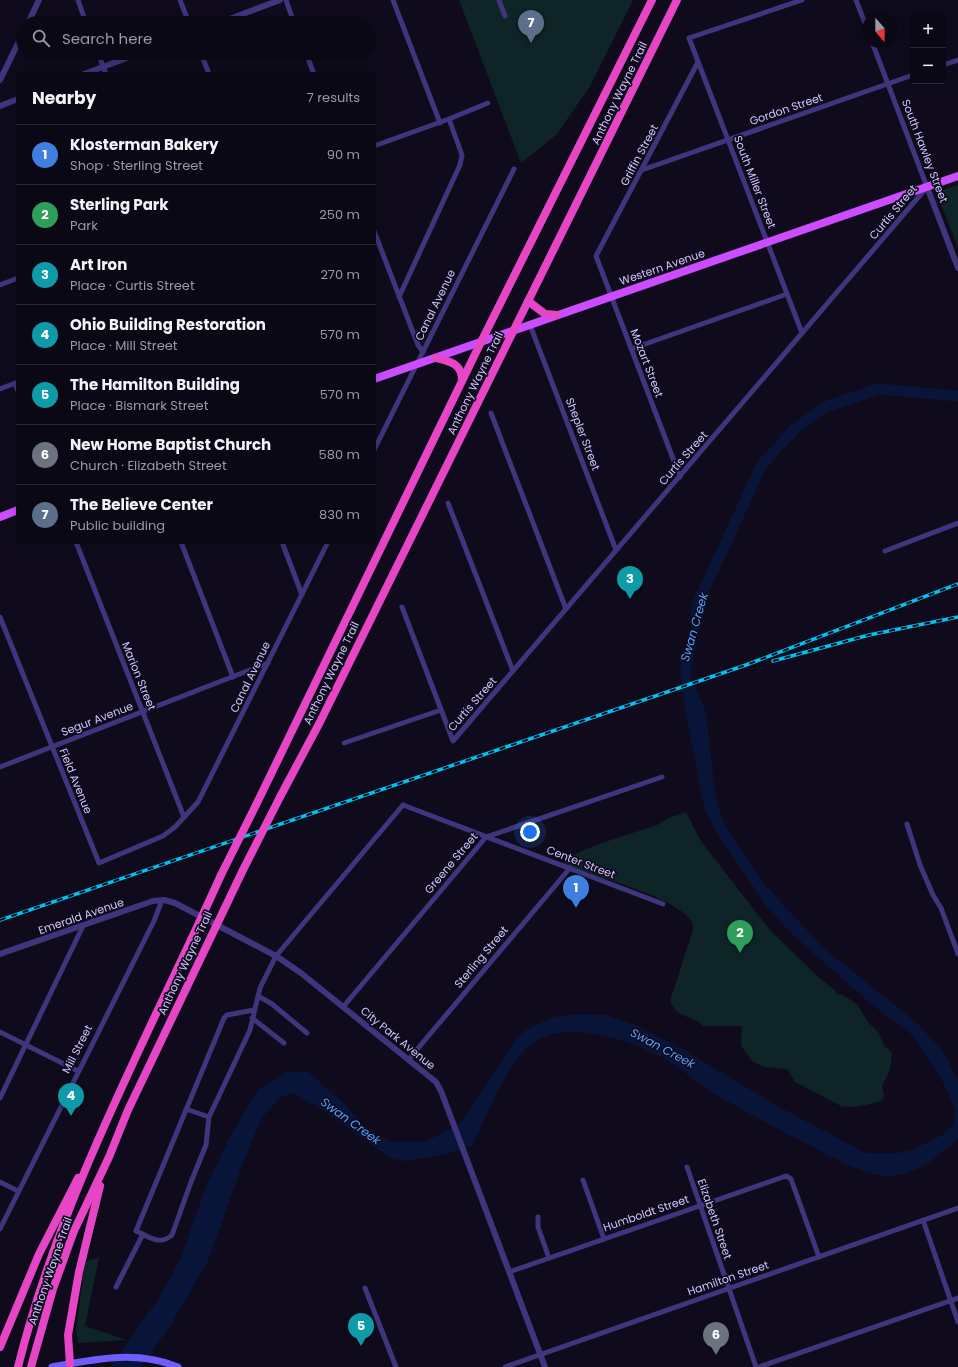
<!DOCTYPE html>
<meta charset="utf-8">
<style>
:root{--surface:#0b0815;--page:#14111e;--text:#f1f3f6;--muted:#9a9aa0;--line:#2b2934;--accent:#8c9099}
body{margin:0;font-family:Poppins,sans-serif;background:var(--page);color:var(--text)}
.controls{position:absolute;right:12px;top:12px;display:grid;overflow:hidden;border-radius:4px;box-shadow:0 2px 10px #0003}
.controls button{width:36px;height:36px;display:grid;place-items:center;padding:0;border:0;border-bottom:1px solid var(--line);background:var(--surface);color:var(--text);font:20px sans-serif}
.compass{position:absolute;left:862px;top:12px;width:36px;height:36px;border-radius:50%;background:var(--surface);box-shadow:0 2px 10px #0003;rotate:159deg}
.you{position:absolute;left:530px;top:832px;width:14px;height:14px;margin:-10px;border:3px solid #fff;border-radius:50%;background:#1a73e8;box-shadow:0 0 0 6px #1a73e833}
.badge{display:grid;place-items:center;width:26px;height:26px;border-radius:50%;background:var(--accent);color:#fff;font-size:13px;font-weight:700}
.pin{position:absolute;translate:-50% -33px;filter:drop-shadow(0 1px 2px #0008)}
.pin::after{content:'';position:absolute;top:21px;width:14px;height:12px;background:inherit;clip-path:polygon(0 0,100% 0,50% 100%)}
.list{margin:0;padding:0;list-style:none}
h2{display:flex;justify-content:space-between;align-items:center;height:52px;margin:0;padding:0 16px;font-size:17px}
h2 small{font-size:13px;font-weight:400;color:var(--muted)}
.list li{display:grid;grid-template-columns:26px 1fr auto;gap:12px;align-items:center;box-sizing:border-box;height:60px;padding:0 16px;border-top:1px solid var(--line)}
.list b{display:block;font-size:15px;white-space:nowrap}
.list p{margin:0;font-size:13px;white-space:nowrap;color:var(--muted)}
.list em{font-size:13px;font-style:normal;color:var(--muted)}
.icon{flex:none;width:22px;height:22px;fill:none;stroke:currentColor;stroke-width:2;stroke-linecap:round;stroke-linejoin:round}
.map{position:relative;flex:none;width:958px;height:1367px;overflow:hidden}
.search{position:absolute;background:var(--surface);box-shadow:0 2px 10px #0003;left:16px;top:16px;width:360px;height:44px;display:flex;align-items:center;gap:10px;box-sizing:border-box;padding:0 14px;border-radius:22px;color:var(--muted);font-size:15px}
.panel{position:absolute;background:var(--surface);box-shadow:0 2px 10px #0003;left:16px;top:72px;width:360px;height:472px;border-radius:4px}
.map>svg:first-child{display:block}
</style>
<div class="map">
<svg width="958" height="1367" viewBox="0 0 958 1367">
<rect width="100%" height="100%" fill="#0f0b1c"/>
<g fill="#0e2426">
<path d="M459 0H633L589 88 556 135 521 163Z"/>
<path d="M958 185V247L936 192Z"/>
<path d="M686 812 700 840 769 929 818 977 835 990 837 994 843 995 857 1004 868 1022 879 1033 884 1046 892 1053 890 1070 882 1086 884 1095 883 1100C875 1104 850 1109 841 1106L795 1082 787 1069 764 1067 752 1061 742 1047 741 1041 742 1029 741 1026H703C692 1014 678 1020 670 1001L692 933C693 929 694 925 691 921 678 897 590 875 562 864 573 849 638 832 657 825L668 818Z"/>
<path d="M99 1257 85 1326 127 1340 78 1343 76 1331 85 1262Z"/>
</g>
<path fill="#081538" d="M698 598H707L690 674 706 712 715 793 723 821 765 885 826 950 916 1022 943 1051 958 1081V1138L955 1142C936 1158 916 1175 889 1176 869 1177 837 1160 819 1150 786 1133 752 1116 720 1097 699 1085 681 1067 660 1056 626 1039 568 1019 533 1043 508 1060 486 1118 472 1146L439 1156 404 1161 390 1158 330 1115 294 1093 279 1098 261 1119 242 1166 207 1263 170 1326 141 1367H110L159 1298 180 1260 207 1184 234 1129 259 1089 287 1072 307 1071 340 1100 369 1130 393 1142H420L440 1135 461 1123 518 1036 531 1027 554 1017 574 1014 606 1015 633 1024 679 1047 781 1108 866 1153H899L916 1148 944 1134 953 1125 956 1111 944 1084 928 1058 911 1034 871 1004 793 935 767 907 715 830 704 807 684 702 680 670Z"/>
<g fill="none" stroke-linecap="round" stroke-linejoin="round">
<path stroke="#081538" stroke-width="11" d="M696 612 699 601 762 464 797 427 828 406 878 389 958 396"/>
<g stroke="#3e357c" stroke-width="5">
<path d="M78 0 86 23"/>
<path d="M180 0 189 23"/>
<path d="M286 0 294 23"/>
<path d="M393 0 440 123"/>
<path d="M499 0 505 16"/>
<path d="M856 0 868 31"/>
<path d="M98 53 106 74"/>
<path d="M201 53 209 74"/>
<path d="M306 53 314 74"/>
<path d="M943 65 958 60"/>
<path d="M374 146 449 119 488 103"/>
<path d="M642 170 913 75"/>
<path d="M374 231 418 345 423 352"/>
<path d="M0 285 18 278"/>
<path d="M399 297 460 165 462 155 449 119"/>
<path d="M530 325 616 550"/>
<path d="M802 333 689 38 802 0"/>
<path d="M631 349 787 294"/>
<path d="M15 384 18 391"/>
<path d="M0 389 18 382"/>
<path d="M491 413 566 609"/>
<path d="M374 450 514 169"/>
<path d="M680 477 596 256 698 62"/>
<path d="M448 503 513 671"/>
<path d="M76 542 184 817"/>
<path d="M181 542 233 677"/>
<path d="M282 542 302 595"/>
<path d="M885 551 958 523"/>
<path d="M402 607 453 741 927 187 872 42"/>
<path d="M0 617 99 863 163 836 175 827 198 802 328 542"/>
<path d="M344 743 441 710"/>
<path d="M0 767 268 663"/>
<path d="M907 824 920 865 933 895 941 908 958 954"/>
<path d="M258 996 272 1004 307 1033"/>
<path d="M343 1007 486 837 662 777"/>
<path d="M254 1010 227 1015 224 1018 136 1231C149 1237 160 1246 172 1235L191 1182 206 1145 209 1117 250 1030 260 988 276 956 403 805 663 904"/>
<path d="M252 1018 284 1043"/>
<path d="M0 1032 78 1071"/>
<path d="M409 1059 570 868"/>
<path d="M0 1098 83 926"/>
<path d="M186 1109 209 1117"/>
<path d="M687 1167 756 1367"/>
<path d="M583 1180 604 1239"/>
<path d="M0 1182 18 1191"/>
<path d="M538 1217V1227L549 1258"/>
<path d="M923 1220 958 1322"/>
<path d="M0 1229 154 921 162 900"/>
<path d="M509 1272 786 1176 791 1179 819 1257"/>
<path d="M116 1287 143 1234"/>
<path d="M365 1288 396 1367"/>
<path d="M505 1367 958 1208"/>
<path d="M759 1367 958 1298"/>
</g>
<g stroke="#3e357c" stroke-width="6">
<path d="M28 23 39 0"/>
<path d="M219 23 280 0"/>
<path d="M84 74 140 53"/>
<path d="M0 80 23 33"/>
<path d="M0 106 18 99"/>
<path d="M927 187 958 268"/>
<path d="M0 954 153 901 164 900 175 903 276 956 301 973 436 1082 441 1091 545 1367"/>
</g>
<path stroke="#6f5cff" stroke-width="7" d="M52 1367C96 1359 136 1350 178 1367"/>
<g stroke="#cc4cff" stroke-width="8">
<path d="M374 379 958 176"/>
<path d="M0 517 18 510"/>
</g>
<g stroke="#e646c5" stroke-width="8">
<path d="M528 301 545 314 557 315"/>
<path d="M436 358C450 361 462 364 462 380"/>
<path d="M280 797 320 722 677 0"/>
<path d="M256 805 481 342 652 0"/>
<path d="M0 1347 39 1254 78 1178"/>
<path d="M70 1364 68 1335 79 1272 100 1186"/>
<path d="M18 1367C61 1194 148 1037 221 875"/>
<path d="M31 1367 53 1289 74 1231 109 1157 128 1110 243 870"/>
</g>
<g stroke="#00c3f0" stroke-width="3.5">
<g id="rail">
<path d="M773 661 869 635 958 617"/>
<path d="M0 920 746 665 958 584"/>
</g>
</g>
<use href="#rail" stroke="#0f0b1c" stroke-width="2" stroke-dasharray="6" stroke-linecap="butt"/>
<g stroke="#e646c5" stroke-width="8">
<path d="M243 870 280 797"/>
<path d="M221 875 256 805"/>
</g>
</g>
<g text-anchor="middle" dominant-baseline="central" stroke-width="3.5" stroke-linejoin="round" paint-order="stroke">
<g font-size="11" fill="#d1c5ff" stroke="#0f0b1c">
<text transform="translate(619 93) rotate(-64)">Anthony Wayne Trail</text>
<text transform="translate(786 109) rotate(-19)">Gordon Street</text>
<text transform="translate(925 151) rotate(69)">South Hawley Street</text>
<text transform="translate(639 155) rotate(-62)">Griffin Street</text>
<text transform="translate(755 182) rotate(69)">South Miller Street</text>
<text transform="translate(893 212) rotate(-50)">Curtis Street</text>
<text transform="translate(662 267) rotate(-19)">Western Avenue</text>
<text transform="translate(435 305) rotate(-64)">Canal Avenue</text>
<text transform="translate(647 363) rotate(69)">Mozart Street</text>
<text transform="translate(475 383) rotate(-64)">Anthony Wayne Trail</text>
<text transform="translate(583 434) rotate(69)">Shepler Street</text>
<text transform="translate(683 458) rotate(-49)">Curtis Street</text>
<text transform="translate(331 673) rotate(-64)">Anthony Wayne Trail</text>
<text transform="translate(139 676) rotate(68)">Marion Street</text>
<text transform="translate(250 677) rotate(-64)">Canal Avenue</text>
<text transform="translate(472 704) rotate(-49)">Curtis Street</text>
<text transform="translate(97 719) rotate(-21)">Segur Avenue</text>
<text transform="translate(76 781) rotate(68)">Field Avenue</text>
<text transform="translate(581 862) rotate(21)">Center Street</text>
<text transform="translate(451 863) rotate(-50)">Greene Street</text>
<text transform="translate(81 916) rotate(-19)">Emerald Avenue</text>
<text transform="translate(481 957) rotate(-50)">Sterling Street</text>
<text transform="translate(185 963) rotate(-65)">Anthony Wayne Trail</text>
<text transform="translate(398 1038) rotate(39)">City Park Avenue</text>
<text transform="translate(77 1049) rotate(-63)">Mill Street</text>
<text transform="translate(646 1213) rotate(-19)">Humboldt Street</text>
<text transform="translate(715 1219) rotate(71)">Elizabeth Street</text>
<text transform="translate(50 1271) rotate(-71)">Anthony Wayne Trail</text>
<text transform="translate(728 1278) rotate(-19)">Hamilton Street</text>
</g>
<g font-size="12" font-style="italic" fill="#53a0ff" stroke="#0f0b1c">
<text transform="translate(694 627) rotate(-74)">Swan Creek</text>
<text transform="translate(663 1048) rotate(28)">Swan Creek</text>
<text transform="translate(351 1121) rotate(36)">Swan Creek</text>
</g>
</g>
</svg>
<div class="controls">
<button>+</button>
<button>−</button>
</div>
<svg class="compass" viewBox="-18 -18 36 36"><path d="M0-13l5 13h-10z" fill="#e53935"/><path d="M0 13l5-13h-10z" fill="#9a9aa0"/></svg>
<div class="you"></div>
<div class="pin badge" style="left:576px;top:908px;background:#3f7fe0">1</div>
<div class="pin badge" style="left:740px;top:953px;background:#2e9e5b">2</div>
<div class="pin badge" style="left:630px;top:599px;background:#0f9aa8">3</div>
<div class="pin badge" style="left:71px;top:1116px;background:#0f9aa8">4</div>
<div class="pin badge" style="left:361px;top:1346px;background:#0f9aa8">5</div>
<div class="pin badge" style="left:716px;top:1355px;background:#6b7280">6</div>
<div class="pin badge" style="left:531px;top:43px;background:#5c6f8a">7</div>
<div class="search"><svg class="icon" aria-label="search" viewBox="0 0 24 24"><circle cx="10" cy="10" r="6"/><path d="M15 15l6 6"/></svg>Search here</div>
<section class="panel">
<h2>Nearby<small>7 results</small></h2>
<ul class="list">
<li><span class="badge" style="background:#3f7fe0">1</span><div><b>Klosterman Bakery</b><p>Shop · Sterling Street</p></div><em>90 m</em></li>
<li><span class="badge" style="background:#2e9e5b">2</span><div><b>Sterling Park</b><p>Park</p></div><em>250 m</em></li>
<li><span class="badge" style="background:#0f9aa8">3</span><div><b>Art Iron</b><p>Place · Curtis Street</p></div><em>270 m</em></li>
<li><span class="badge" style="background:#0f9aa8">4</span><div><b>Ohio Building Restoration</b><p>Place · Mill Street</p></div><em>570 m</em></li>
<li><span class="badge" style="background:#0f9aa8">5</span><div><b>The Hamilton Building</b><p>Place · Bismark Street</p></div><em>570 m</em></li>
<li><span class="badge" style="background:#6b7280">6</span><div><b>New Home Baptist Church</b><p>Church · Elizabeth Street</p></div><em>580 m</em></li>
<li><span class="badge" style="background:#5c6f8a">7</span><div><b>The Believe Center</b><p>Public building</p></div><em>830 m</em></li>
</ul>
</section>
</div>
